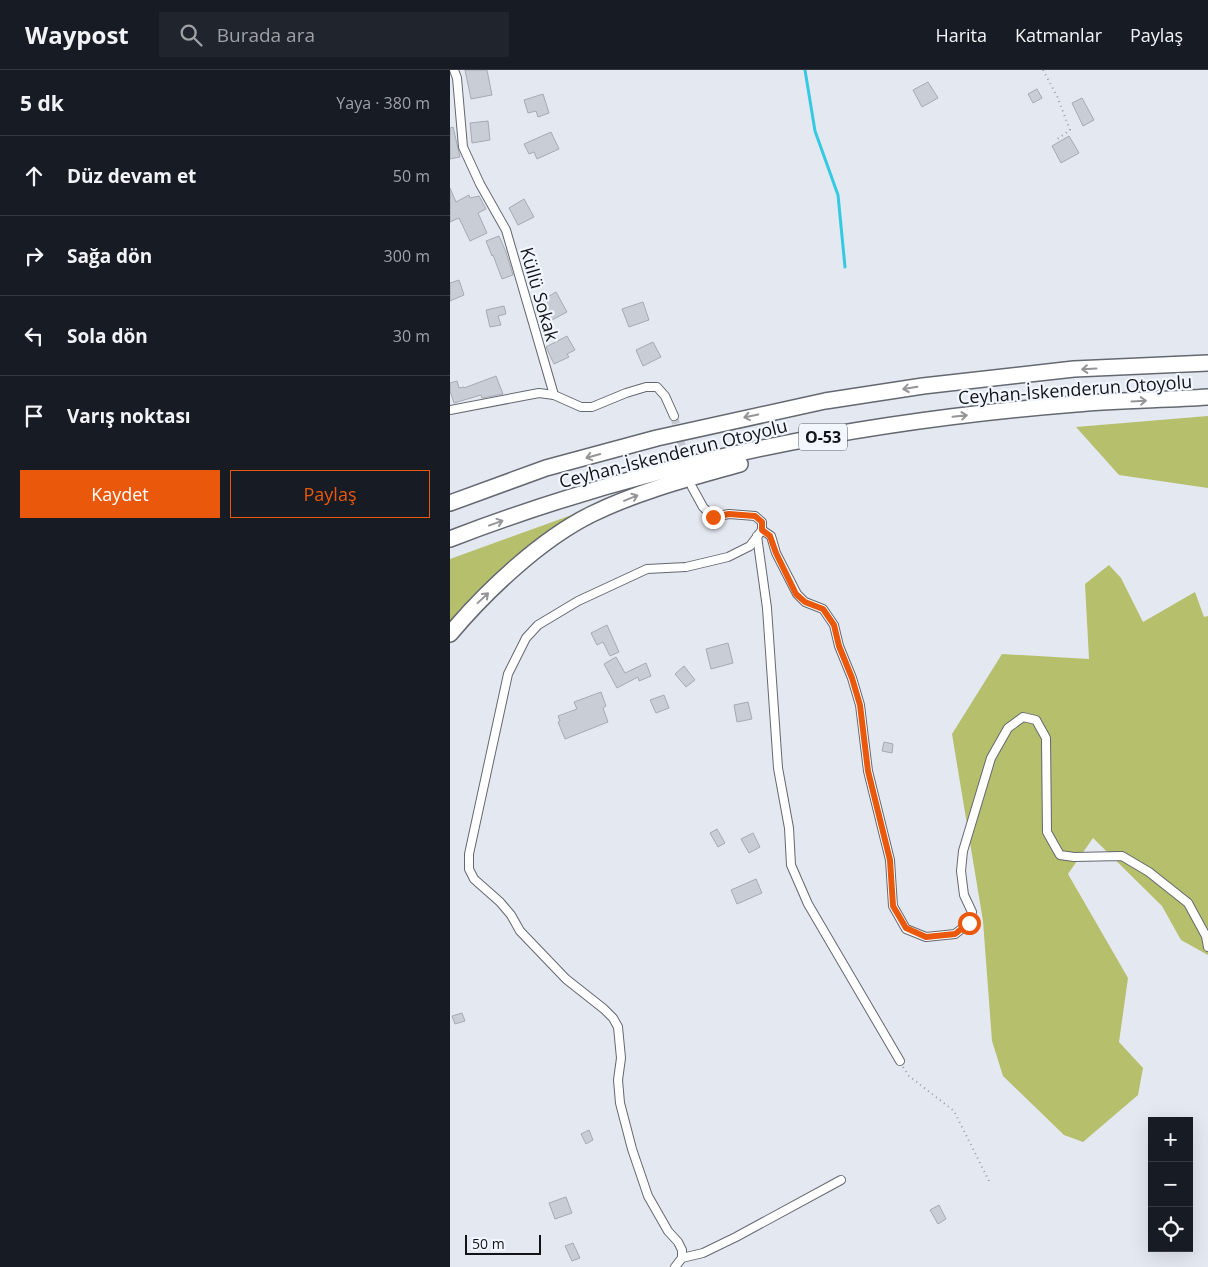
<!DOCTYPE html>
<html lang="tr">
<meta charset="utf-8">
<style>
:root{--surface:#171b24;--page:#20242c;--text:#f1f3f6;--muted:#9ea1a6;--line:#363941;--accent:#ea580c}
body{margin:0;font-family:"Open Sans",sans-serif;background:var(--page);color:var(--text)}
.controls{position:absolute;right:15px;bottom:15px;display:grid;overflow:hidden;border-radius:0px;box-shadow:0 5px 20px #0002}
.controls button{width:45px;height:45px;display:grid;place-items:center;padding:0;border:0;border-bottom:1px solid var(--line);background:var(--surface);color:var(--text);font:25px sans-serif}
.scale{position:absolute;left:15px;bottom:12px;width:76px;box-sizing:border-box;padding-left:5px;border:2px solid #131417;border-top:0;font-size:14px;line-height:18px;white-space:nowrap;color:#131417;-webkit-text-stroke:4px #f1f6ff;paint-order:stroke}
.stop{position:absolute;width:15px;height:15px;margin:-11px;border:4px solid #ea580c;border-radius:50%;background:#fff}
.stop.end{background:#ea580c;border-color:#fff;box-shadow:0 1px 5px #0008}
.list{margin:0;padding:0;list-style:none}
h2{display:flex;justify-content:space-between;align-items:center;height:65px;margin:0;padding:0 20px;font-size:21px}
h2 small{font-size:16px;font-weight:400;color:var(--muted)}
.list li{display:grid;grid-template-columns:32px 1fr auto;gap:15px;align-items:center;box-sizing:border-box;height:80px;padding:0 20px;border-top:1px solid var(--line)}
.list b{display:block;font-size:19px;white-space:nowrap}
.list em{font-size:16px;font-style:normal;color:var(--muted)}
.actions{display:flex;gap:10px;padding:15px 20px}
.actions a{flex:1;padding:11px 0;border:1px solid var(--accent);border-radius:0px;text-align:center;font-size:18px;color:var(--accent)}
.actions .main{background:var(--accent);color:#fff}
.icon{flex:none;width:28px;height:28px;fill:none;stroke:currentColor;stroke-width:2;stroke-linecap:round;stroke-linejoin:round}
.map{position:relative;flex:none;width:758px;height:1197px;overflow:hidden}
header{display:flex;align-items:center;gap:30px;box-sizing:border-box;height:70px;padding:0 25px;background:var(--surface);border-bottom:1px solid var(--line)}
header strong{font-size:24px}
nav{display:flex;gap:28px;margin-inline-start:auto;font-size:18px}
.search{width:350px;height:45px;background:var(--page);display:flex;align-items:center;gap:12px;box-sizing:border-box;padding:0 18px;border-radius:0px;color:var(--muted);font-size:19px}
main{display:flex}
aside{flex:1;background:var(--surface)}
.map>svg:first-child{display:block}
</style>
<header>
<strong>Waypost</strong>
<div class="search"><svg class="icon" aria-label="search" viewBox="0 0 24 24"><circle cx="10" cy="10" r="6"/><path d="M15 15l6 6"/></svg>Burada ara</div>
<nav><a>Harita</a><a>Katmanlar</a><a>Paylaş</a></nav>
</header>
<main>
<aside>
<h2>5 dk<small>Yaya · 380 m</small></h2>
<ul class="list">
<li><svg class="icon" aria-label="ahead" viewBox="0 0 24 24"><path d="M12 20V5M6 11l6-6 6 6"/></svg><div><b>Düz devam et</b></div><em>50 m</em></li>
<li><svg class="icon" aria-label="right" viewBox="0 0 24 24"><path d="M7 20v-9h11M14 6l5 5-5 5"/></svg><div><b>Sağa dön</b></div><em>300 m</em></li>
<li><svg class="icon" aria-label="left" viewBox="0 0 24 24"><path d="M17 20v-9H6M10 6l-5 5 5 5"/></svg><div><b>Sola dön</b></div><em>30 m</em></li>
<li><svg class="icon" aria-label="arrive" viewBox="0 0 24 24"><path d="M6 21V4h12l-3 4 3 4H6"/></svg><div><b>Varış noktası</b></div></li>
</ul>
<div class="actions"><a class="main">Kaydet</a><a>Paylaş</a></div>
</aside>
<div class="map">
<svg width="758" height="1197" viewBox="0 0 758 1197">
<rect width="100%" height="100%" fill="#e4e8f1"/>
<g fill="#b6bf6b">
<path d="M758 346V418L669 405 626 357Z"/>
<path d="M130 442 67 487 0 552V489Z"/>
<path d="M659 495 671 508 693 552 745 522 754 547 758 546V885L731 870 712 836 643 768 618 804 678 908 669 972 693 998 688 1025 633 1072 614 1065 553 1006 542 971 533 851 502 664 552 584 639 589 635 514Z"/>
</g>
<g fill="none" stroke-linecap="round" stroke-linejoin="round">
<path stroke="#34cae2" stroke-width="3" d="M355 0 365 61 388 125 395 197"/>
</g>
<g fill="#c9cdd6" stroke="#a6aab3">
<path d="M15 0H37L42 25 21 29Z"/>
<path d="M478 12 488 28 472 37 463 20Z"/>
<path d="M587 19 592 28 583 33 578 24Z"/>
<path d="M93 24 99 43 88 47 86 41 78 43 74 30Z"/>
<path d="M632 28 644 50 633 56 622 33Z"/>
<path d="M38 51 40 70 22 73 20 53Z"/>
<path d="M3 57 10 87 0 89V58Z"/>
<path d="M101 62 109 79 87 89 84 82 79 84 74 74Z"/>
<path d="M619 66 629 83 611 93 602 76Z"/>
<path d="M0 118 6 132 19 125 20 128 29 126 36 139 28 143 37 163 20 171 9 148 0 152Z"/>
<path d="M74 129 84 147 68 155 59 138Z"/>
<path d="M49 166 56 182 63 205 52 209 43 185 42 186 36 171Z"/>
<path d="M9 210 14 225 0 231V213Z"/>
<path d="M106 222 117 242 102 250 91 231Z"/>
<path d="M193 232 199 250 179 257 172 239Z"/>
<path d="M54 236 56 244 48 246 51 255 40 257 36 240Z"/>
<path d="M117 266 125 280 117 284 119 287 104 294 96 277Z"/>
<path d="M203 272 211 287 193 296 186 280Z"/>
<path d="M46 306 53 324 32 328 31 325 4 333 0 321V313L7 311 9 318 14 317V318Z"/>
<path d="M157 555 169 582 160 586 153 572 147 575 141 563Z"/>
<path d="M278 573 283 593 261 599 256 579Z"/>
<path d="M166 587 175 603 196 593 201 606 189 611 188 607 167 618 154 594Z"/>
<path d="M234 596 245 610 236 617 225 604Z"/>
<path d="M151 622 156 636 153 638 158 652 115 669 108 652 110 651 108 646 127 639 124 632Z"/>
<path d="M214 625 219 638 206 643 200 630Z"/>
<path d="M298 632 302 649 287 652 284 635Z"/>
<path d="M434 672 443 674 442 683 432 681Z"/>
<path d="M267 759 275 773 268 777 260 763Z"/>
<path d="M303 763 310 777 299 783 291 769Z"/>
<path d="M306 809 312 823 287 834 281 820Z"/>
<path d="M12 943 15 951 5 954 2 946Z"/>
<path d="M139 1060 143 1070 136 1074 131 1064Z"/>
<path d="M116 1127 122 1143 105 1149 99 1133Z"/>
<path d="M489 1135 496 1149 488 1154 480 1140Z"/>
<path d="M123 1173 130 1188 122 1191 115 1176Z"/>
</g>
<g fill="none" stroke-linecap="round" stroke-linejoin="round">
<path stroke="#c5c8d0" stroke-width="8" stroke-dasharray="8 4" stroke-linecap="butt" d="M224 346 237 397"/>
<g stroke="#646870" stroke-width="10">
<g id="street">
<path d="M4 0 7 8 13 77 30 114 56 160 104 325"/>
<path d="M0 340 89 323 104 325 131 337H142L176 323 196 317H207L215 326 224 346"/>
<path d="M312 460 321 466 326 483 347 524 355 532 373 539 384 555 389 576 402 608 410 635 418 701 440 790 443 836 456 859 476 867 505 864 519 853 522 842 514 825 511 801 513 781 541 688 558 658 573 647 586 650 596 668 597 762 610 785 624 787 672 786 699 802 738 833 756 866 758 877"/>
<path d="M307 466 317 538 328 698 339 758 341 795 358 834 450 991"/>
<path d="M232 1188 253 1183 286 1167 391 1110"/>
<path d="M225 1197 232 1188V1180L228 1172 218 1161 198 1126 182 1079 170 1033 168 1010 171 988 168 957 163 948 154 939 116 909 70 861 61 845 50 832 24 809 19 799V784L58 604 76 568 88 555 128 531 197 499 236 497 278 487 300 476 312 460V452L305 446 279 444 263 447 253 437 242 417"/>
</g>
</g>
<g stroke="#646870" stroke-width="18">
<g id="highway">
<path d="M0 433 96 398 207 368 375 331 473 316 624 299 758 293"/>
<path d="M0 469C199 392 413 351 626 334 670 330 714 330 758 327"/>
<path d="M0 564C36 521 91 469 142 444 189 421 240 408 290 394"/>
</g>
</g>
<g stroke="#9b9ea4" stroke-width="2" stroke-dasharray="1 4" stroke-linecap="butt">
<path d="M593 0 607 26 620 60 606 70"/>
<path d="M453 997 459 1006 504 1041 540 1113"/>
</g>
<use href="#street" stroke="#fff" stroke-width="8"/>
<use href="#highway" stroke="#fff" stroke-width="15"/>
</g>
<defs><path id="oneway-shaft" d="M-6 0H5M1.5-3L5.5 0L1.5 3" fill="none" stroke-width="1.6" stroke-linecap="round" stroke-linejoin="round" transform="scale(1.25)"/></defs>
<g stroke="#959597">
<use href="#oneway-shaft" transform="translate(639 299) rotate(177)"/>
<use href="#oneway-shaft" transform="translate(460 318) rotate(171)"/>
<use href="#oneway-shaft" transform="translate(689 331) rotate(-3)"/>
<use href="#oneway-shaft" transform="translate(301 346) rotate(168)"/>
<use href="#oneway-shaft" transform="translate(510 346) rotate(-6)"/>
<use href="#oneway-shaft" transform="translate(143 386) rotate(164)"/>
<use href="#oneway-shaft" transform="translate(181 428) rotate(-22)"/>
<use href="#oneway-shaft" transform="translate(46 453) rotate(-20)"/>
<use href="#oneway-shaft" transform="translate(33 528) rotate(-43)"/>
</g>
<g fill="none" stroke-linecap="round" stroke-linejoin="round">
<path stroke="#ea580c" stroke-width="6" d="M263 447 279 444 305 446 312 452V460L320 466 326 483 346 524 355 532 373 539 384 555 389 576 402 608 410 635 418 701 440 790 443 836 456 858 476 867 505 864 519 853"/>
</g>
<g text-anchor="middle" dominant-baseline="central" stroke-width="4.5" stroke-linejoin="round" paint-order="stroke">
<rect fill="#f1f6ff" stroke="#56585d" stroke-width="1" x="349" y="353.5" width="48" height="27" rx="4"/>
<g font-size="16" font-weight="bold" fill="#131417">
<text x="373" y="367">O-53</text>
</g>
<g font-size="18" fill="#131417" stroke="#f1f6ff">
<text transform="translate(90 224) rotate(74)">Küllü Sokak</text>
<text transform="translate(625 319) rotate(-4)">Ceyhan-İskenderun Otoyolu</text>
<text transform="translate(223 383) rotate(-14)">Ceyhan-İskenderun Otoyolu</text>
</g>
</g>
</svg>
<div class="controls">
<button>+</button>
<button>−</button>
<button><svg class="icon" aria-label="locate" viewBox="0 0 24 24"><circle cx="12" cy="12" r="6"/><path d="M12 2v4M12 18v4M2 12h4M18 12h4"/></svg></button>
</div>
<div class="scale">50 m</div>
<div class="stop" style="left:519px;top:853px"></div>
<div class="stop end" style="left:263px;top:447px"></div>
</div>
</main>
